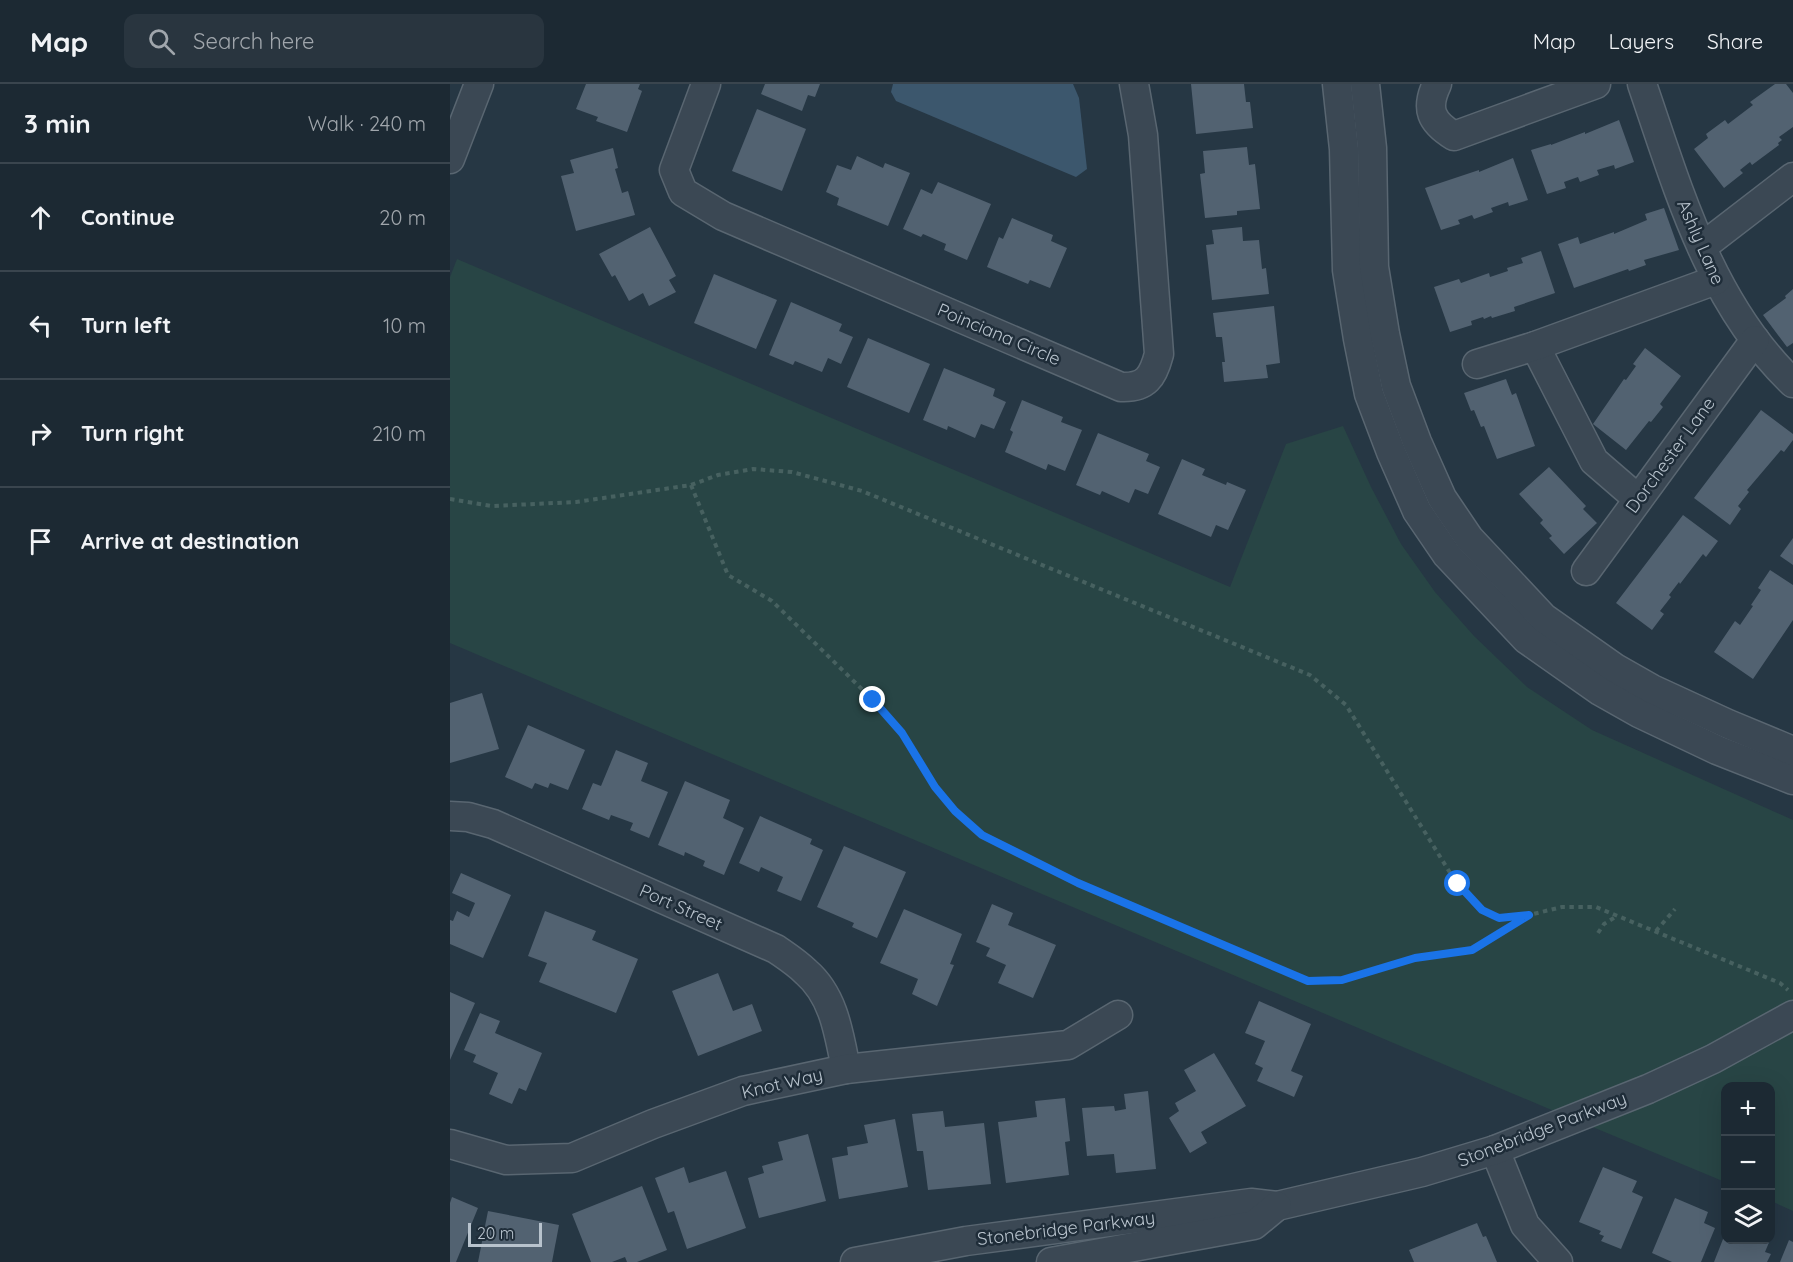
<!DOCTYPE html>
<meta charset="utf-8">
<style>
:root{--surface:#1c2933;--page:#29353f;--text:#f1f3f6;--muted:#a0a6ac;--line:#3a454e}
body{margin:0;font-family:Quicksand,sans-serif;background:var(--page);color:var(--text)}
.controls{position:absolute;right:18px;bottom:18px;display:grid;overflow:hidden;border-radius:12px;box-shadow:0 6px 24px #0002}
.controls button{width:54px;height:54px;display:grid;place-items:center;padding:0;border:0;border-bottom:2px solid var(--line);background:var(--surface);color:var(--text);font:30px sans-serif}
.scale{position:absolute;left:18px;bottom:15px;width:74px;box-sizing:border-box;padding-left:6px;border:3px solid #b8c3cd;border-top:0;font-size:16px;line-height:21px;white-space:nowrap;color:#b8c3cd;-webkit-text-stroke:4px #1f2d39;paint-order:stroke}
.stop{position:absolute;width:18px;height:18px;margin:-14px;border:4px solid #1a73e8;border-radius:50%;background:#fff}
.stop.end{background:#1a73e8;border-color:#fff;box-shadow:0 2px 6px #0008}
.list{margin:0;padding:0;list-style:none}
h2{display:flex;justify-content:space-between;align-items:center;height:78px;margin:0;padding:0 24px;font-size:26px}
h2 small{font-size:20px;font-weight:400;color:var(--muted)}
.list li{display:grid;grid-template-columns:39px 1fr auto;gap:18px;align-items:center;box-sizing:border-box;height:108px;padding:0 24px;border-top:2px solid var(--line)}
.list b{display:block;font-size:22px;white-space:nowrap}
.list em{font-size:20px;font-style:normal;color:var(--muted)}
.icon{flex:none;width:33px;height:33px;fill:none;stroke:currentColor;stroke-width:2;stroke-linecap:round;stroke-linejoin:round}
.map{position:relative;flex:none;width:1343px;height:1178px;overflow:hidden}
header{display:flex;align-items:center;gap:36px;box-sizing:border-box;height:84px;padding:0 30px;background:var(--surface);border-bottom:2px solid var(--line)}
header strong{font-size:28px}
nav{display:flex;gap:33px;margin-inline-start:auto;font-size:21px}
.search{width:420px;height:54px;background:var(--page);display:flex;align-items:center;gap:15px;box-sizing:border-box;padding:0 21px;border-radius:12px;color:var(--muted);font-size:22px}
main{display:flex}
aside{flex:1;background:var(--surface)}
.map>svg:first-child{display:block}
</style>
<header>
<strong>Map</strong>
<div class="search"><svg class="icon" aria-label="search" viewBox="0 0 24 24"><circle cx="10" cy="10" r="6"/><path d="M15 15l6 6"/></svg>Search here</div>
<nav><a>Map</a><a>Layers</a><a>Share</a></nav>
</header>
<main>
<aside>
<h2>3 min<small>Walk · 240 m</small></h2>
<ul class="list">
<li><svg class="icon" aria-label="ahead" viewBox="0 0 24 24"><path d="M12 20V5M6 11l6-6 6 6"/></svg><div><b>Continue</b></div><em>20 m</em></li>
<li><svg class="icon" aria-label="left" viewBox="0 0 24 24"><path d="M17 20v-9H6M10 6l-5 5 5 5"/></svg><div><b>Turn left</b></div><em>10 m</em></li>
<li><svg class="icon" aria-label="right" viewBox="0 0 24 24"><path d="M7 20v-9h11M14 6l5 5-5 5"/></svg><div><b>Turn right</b></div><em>210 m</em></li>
<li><svg class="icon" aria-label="arrive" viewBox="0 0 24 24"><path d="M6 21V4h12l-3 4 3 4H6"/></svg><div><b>Arrive at destination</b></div></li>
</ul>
</aside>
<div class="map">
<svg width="1343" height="1178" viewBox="0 0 1343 1178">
<rect width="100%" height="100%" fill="#263744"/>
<path fill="#284545" d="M7 175 780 503 836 360 893 342 921 403 951 460 985 508 1024 552 1077 603 1142 646 1343 736V1127L1321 1117 1320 1002H1276L1275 1098 1104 1027 0 559V193Z"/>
<path fill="#3c576d" d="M443 0H623L629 14 637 85 626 93 446 17 441 8Z"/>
<g fill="#526271">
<path d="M136 0H190L188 5 192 7 177 48 146 37 148 33 126 25Z"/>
<path d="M315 0H370L365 13 358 11 352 27 311 10Z"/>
<path d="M741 0H794L796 18H800L803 44 746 50Z"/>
<path d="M1325 0H1336L1343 9V43L1329 53 1332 56 1328 59 1329 61 1302 81 1300 78 1290 86 1293 89 1274 104 1244 65 1258 54 1256 50 1275 36 1278 40 1303 21 1300 18Z"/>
<path d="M307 25 356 45 332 107 282 87Z"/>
<path d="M1169 36 1184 78 1165 85 1164 81 1147 86 1149 91 1130 98 1128 93 1114 98 1116 104 1097 110 1081 66 1101 60V61L1135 48V50Z"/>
<path d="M797 63 799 81 805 80 810 125 787 127V131L755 134 750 90 755 89 753 67Z"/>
<path d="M163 64 168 84 165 85 172 109 178 107 185 131 126 147 111 92 124 89 120 76Z"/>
<path d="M407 72 433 84 435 79 460 89 438 142 387 121 389 114 376 108 387 81 401 86Z"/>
<path d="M1063 74 1078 116 1059 122 1058 118 1041 124 1043 128 1024 135 1022 131 1008 136 1010 140 991 146 975 104 1029 86V88Z"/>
<path d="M488 98 541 120 517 176 494 166 496 160 473 150 471 153 453 145 471 105 482 110Z"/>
<path d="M1214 124 1229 166 1194 176 1196 181 1179 187 1178 185 1124 204 1108 160 1128 153 1130 160 1164 148V150L1197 136 1195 130Z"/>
<path d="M562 134 603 151 601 157 617 164 600 204 580 196 578 200 537 183 549 153 553 155Z"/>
<path d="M200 143 226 192 219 196 226 208 199 222 193 209 179 217 165 191 162 193 149 170Z"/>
<path d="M792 143 793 157 809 156 812 185 816 184 819 210 762 216 756 161 764 160 762 146Z"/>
<path d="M1091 167 1105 209 1064 223 1065 227 1042 234 1041 232 1034 235 1033 233 1021 237 1022 241 1000 248 984 203 1009 195 1011 199 1039 189 1040 193 1058 187 1057 184 1073 179 1071 174Z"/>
<path d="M264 190 327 216 306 265 244 239Z"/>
<path d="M1343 205V259L1337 263 1313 231 1336 214 1335 212Z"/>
<path d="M341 218 392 240 389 247 403 253 391 280 378 274 372 288 345 277 343 281 319 271Z"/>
<path d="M824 222 830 279 816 281 818 294 774 298 772 278H775L772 253H766L763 229Z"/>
<path d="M418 254 480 280 459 329 397 303Z"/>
<path d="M1195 264 1231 292 1210 320 1213 323 1201 338 1199 337 1176 366 1143 340 1174 295 1176 296 1186 282 1183 280Z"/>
<path d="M494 284 545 305 543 312 556 318 544 345 531 340 525 354 498 342 497 346 473 336Z"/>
<path d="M1056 295 1062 311 1066 309 1085 362 1047 375 1034 342 1031 343 1024 326 1021 327 1014 309Z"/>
<path d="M572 316 613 333 611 338 632 346 615 387 598 380 596 386 555 368 563 348 560 346Z"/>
<path d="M1311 326 1343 350V356L1334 368 1331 366 1297 406 1299 408 1288 422 1291 425 1280 441 1244 414Z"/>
<path d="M648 349 699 370 696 377 710 383 698 410 685 405 679 419 652 407 650 411 626 401Z"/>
<path d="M732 375 755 385 752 391 776 401 777 398 796 406 778 446 766 441 761 453 708 430Z"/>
<path d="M1099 383 1136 422 1133 425 1147 439 1114 470 1099 454 1102 452 1090 439 1093 436 1069 410Z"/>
<path d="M1233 431 1268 457 1256 473 1253 470 1230 500 1229 498 1219 511 1221 513 1210 527 1214 530 1202 546 1166 519Z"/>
<path d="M1343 454V481L1330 472Z"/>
<path d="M1320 486 1343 501V536L1303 595 1264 568 1285 537 1290 541 1303 522 1301 521 1311 506 1308 504Z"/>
<path d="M32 609 49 665 0 679V619Z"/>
<path d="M78 641 135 666 118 706 100 699 98 704 85 699 82 705 55 693Z"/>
<path d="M166 666 198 679 191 697 218 708 199 754 180 746 183 739 161 731 159 736 132 725 143 699 151 702Z"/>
<path d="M235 697 280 716 273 734 294 744 274 791 253 782 255 777 235 768 234 772 208 761Z"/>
<path d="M310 732 362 755 360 760 373 766 351 817 327 807 333 793 311 783 309 788 289 779Z"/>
<path d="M394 762 456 788 427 854 402 843 404 839 367 823Z"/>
<path d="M11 789 61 811 33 874 0 860V836L3 837 7 827 19 833 25 819 2 809Z"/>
<path d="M542 820 563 829 558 841 606 861 583 914 548 899 556 881 536 872 540 864 526 858Z"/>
<path d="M454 825 512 850 500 880 504 881 487 922 462 910 468 895 430 879Z"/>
<path d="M95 827 146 847 142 856 188 875 166 929 89 898 97 879 78 872Z"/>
<path d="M268 889 283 927 302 920 312 947 248 972 222 907Z"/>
<path d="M0 908 25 919 0 976Z"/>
<path d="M809 917 861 940 841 987 853 992 844 1013 807 997 813 984 805 980 815 957 795 949Z"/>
<path d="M30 929 50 937 45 949 92 969 76 1007 69 1004 62 1020 39 1010 48 989 23 978 26 971 14 966Z"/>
<path d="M764 969 796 1022 751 1048 757 1059 740 1069 719 1034 729 1027 725 1019 746 1007 734 986Z"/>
<path d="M698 1007 706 1085 666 1089 664 1070 637 1072 632 1024 664 1022 665 1027 676 1025 674 1010Z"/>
<path d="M615 1014 620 1057 615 1058 619 1091 556 1099 548 1038 587 1033 585 1017Z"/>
<path d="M493 1027 495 1043 534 1039 541 1100 478 1106 473 1067H467L462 1030Z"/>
<path d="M445 1035 458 1103 389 1115 382 1074 398 1071 397 1063 418 1059 414 1041Z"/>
<path d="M358 1050 376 1117 309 1134 298 1094 314 1089 312 1082 333 1076 328 1058Z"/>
<path d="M234 1083 239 1099 276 1087 296 1144 237 1165 224 1127 218 1129 205 1094Z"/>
<path d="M1153 1083 1187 1097 1182 1108 1193 1113 1171 1165 1151 1157 1154 1152 1149 1150 1151 1147 1129 1138Z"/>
<path d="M192 1102 217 1166 187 1178H177L175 1173 162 1178H141L122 1130Z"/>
<path d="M2 1113 28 1124 6 1178H0V1119Z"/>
<path d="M1225 1114 1258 1128 1254 1139 1265 1144 1251 1178H1222L1202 1169Z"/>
<path d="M38 1127 109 1141 102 1178H28Z"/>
<path d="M1027 1139 1033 1153 1036 1152 1047 1178H964L959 1166Z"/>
<path d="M1275 1150 1276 1156H1320L1315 1168 1321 1170 1317 1178H1264Z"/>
<path d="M1339 1156 1343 1158V1178H1330Z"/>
</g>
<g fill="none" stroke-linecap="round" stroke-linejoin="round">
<g stroke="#596671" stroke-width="31">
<g id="minor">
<path d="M256 0 224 86 233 108 273 132 671 303C696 304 703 293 709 270L693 51 684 0"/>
<path d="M887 0 894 65 897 186 908 255 919 310 941 368 967 427 997 471 1076 555 1150 607 1189 629 1267 666 1343 696"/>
<path d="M915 0 922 64 924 183 935 250 946 302 967 358 992 414 1019 454 1094 534 1165 584 1202 605 1278 640 1343 667"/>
<path d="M987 0C975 25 981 38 1004 52L1146 0"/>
<path d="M1192 0C1228 105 1260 220 1343 299"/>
<path d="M0 75 29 0"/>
<path d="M1252 163 1343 93"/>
<path d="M1085 262 1144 377 1188 415"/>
<path d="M1027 280 1085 262 1266 196"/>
<path d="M1136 487 1305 256"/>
<path d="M0 732 18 733 43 740 326 865C336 872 347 879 356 888 384 912 389 950 396 985"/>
<path d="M0 1060 56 1076 122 1074 203 1040 293 1007 396 985 618 961 668 931"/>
<path d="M1045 1066 1075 1141 1108 1178"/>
<path d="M405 1178 516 1157 801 1119 827 1122 972 1088 1045 1066 1198 1005 1263 975 1343 931"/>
<path d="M601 1178 804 1141 827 1122"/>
</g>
</g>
<g stroke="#476160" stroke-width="4" stroke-dasharray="4.5 4.5" stroke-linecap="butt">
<path d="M241 401 278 491 322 517 423 616 452 649 485 703 505 727 533 751 628 799 858 897 892 896 965 874 1022 866 1076 833"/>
<path d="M0 415 42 422 126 418 241 401 268 391 303 385 342 388 412 407 860 591 896 621 1007 800 1032 826 1049 834 1079 831 1112 823H1146L1330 899 1338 906"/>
<path d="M1206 847 1225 825"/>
<path d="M1148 849 1154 840 1167 832"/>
</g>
<use href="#minor" stroke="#3b4854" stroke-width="28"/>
</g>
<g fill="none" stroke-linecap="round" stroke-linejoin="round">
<path stroke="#1a73e8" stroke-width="8" d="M423 616 452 649 485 703 505 727 532 751 628 799 858 897 892 896 965 874 1022 866 1079 831 1049 834 1032 826 1008 800"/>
</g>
<g text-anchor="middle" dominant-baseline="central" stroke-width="5" stroke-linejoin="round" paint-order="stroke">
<g font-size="18" fill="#b8c3cd" stroke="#1f2d39">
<text transform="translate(1251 158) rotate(66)">Ashly Lane</text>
<text transform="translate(549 250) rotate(23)">Poinciana Circle</text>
<text transform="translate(1220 371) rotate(-54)">Dorchester Lane</text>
<text transform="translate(231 823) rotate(24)">Port Street</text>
<text transform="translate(332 999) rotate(-13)">Knot Way</text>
<text transform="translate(1092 1045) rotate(-21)">Stonebridge Parkway</text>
<text transform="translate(616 1144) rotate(-7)">Stonebridge Parkway</text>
</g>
</g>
</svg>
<div class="controls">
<button>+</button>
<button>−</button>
<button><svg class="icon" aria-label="layers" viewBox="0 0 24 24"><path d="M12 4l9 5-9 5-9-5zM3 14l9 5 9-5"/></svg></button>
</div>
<div class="scale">20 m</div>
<div class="stop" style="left:1008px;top:800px"></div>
<div class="stop end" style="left:423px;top:616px"></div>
</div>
</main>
